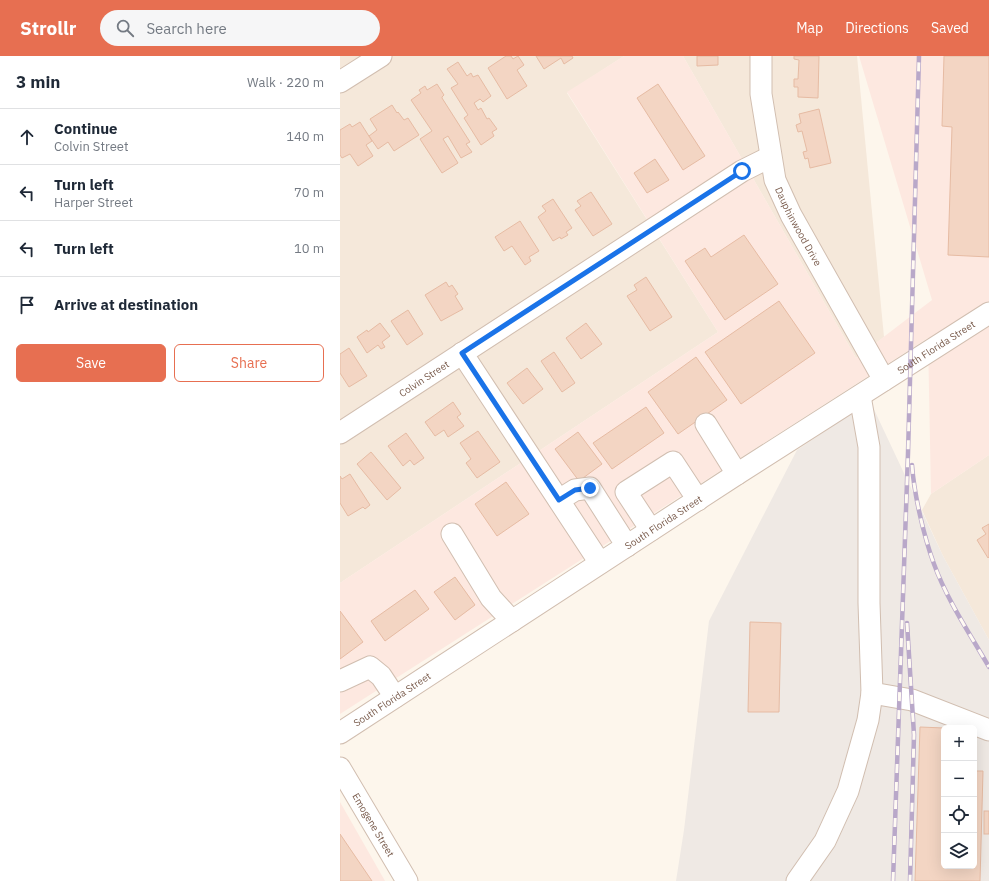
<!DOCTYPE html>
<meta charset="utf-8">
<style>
:root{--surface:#fff;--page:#f6f6f7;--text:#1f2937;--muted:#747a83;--line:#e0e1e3;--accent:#e76f51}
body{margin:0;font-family:"IBM Plex Sans",sans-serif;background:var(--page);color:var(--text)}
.controls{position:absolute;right:12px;bottom:12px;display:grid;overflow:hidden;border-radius:6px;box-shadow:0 4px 16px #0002}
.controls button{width:36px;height:36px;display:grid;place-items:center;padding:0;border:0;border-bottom:1px solid var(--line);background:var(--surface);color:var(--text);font:20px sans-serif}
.stop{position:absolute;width:12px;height:12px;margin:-9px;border:3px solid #1a73e8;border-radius:50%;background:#fff}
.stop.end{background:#1a73e8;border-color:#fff;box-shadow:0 1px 4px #0008}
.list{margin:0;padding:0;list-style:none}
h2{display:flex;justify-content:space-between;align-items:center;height:52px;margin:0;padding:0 16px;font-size:17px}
h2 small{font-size:13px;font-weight:400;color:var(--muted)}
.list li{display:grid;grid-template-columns:26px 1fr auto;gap:12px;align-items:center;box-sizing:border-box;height:56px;padding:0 16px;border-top:1px solid var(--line)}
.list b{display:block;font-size:15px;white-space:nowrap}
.list p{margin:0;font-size:13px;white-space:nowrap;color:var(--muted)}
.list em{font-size:13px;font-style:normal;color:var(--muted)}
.actions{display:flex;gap:8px;padding:12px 16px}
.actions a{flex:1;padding:9px 0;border:1px solid var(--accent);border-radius:6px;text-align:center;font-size:14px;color:var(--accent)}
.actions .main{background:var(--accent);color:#fff}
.icon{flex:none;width:22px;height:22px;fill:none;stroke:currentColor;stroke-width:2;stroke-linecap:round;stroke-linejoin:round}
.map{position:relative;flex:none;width:649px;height:825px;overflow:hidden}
header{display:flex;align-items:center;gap:24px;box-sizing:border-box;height:56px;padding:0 20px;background:var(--accent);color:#fff}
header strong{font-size:19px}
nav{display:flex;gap:22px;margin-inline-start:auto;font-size:14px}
.search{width:280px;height:36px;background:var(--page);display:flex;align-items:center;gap:10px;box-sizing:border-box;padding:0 14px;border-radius:22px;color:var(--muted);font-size:15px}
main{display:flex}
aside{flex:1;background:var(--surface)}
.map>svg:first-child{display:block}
</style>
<header>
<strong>Strollr</strong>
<div class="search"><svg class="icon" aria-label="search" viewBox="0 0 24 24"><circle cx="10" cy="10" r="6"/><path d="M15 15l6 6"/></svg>Search here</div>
<nav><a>Map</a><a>Directions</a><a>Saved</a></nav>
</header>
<main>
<aside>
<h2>3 min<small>Walk · 220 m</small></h2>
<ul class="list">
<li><svg class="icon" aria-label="ahead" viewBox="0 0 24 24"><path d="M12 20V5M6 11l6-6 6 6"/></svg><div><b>Continue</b><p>Colvin Street</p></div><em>140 m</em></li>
<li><svg class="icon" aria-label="left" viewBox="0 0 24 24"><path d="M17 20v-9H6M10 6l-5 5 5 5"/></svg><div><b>Turn left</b><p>Harper Street</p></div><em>70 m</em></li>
<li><svg class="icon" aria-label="left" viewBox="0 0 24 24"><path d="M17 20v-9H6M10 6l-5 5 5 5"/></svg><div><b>Turn left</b></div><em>10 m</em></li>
<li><svg class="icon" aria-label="arrive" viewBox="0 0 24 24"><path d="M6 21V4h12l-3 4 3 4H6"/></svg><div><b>Arrive at destination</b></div></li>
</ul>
<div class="actions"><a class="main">Save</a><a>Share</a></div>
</aside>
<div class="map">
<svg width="649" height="825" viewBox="0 0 649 825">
<rect width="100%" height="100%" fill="#fdf6ec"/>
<g fill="#f5e8da">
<path d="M0 0H284L227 37 378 276 0 527Z"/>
<path d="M343 0H517L544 281 516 302Z"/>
<path d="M649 399V584L603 500 582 454 591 438Z"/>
</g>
<g fill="#fde8e0">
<path d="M284 0H343L516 302 592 244 519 0H649V399L591 438 588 282 0 658V527L378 276 227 36Z"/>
<path d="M0 746 45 825H0Z"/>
</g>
<path fill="#efe9e4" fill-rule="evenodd" d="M530 345 603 500 649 584V825H336L344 774 369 565 457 394ZM604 672H634V810H604Z"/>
<g fill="#f3d5c3" stroke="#e6bba3">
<path d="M166 0H171L173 3 178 0 184 9 177 14 187 30 167 43 148 12Z"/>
<path d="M196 0H232L233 2 224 8 221 2 204 13Z"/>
<path d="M357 0H378V9L357 10Z"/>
<path d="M454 0H479L478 42 458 41V31H454V23H458L459 4 454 3Z"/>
<path d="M604 0H649V201L608 199 612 71 602 70Z"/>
<path d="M118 6 127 20 131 17 133 21 138 19 151 40 143 46 140 43 134 47 138 54 141 52 147 63 149 62 157 73 152 76 154 80 141 89 124 62 128 59 111 32 118 28 107 13Z"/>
<path d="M97 28 104 39 102 41V42L130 86 126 88 132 96 121 102 108 80 103 83 118 107 102 117 80 83 92 75 71 44 81 37 79 34 85 30 87 34Z"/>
<path d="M318 28 365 100 343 114 297 42Z"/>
<path d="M52 49 57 57 58 56 64 64 68 62 79 79 54 95 48 86 38 93 29 80 37 74 30 63Z"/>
<path d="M479 53 491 107 470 112 468 102 465 103 463 96 467 95 462 75 458 76 456 69 461 67 459 58Z"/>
<path d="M20 66 32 85 26 89 33 100 18 110 10 98 2 102 0 99V74L10 68 12 71Z"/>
<path d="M315 103 329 124 307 137 294 117Z"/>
<path d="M251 136 272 168 253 180 235 154 241 150 237 145Z"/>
<path d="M213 143 232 172 226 176 228 179 221 183 220 181 213 185 198 161 206 155 202 150Z"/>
<path d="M180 165 199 195 189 201 191 205 185 209 172 190 164 195 155 181Z"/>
<path d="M404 179 438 228 385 264 345 205 365 192 371 201Z"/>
<path d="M306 221 332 261 310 275 287 240 297 234 294 229Z"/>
<path d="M106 226 109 231 112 229 118 238 115 240 123 253 101 265 85 239Z"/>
<path d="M439 245 475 297 401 348 365 296Z"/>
<path d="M68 254 83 278 67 289 51 265Z"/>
<path d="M40 267 50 280 42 286 45 291 41 293 38 289 27 297 17 281 27 274 28 276Z"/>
<path d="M246 267 262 288 241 303 226 282Z"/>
<path d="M9 292 27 320 9 331 0 317V298Z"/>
<path d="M214 296 235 327 222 336 201 305Z"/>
<path d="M356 301 387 344 338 378 308 336Z"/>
<path d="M187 312 203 333 183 348 167 327Z"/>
<path d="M113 346 121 358 117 361 124 370 108 381 104 374 95 380 85 366Z"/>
<path d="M306 351 324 377 272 413 253 387Z"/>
<path d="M138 375 160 406 137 422 126 407 131 403 120 387Z"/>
<path d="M238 376 262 408 239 425 215 393Z"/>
<path d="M66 377 84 402 74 409 70 404 63 410 48 390Z"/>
<path d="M31 396 61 432 47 444 17 408Z"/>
<path d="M10 418 30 449 25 453 23 451 8 460 0 447V420L2 423Z"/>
<path d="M166 426 189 458 157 480 135 448Z"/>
<path d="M649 468V501L648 502 637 484 646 478 642 472Z"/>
<path d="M115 521 135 549 115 564 94 536Z"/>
<path d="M75 534 89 553 45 585 31 565Z"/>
<path d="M0 555 23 586 0 603Z"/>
<path d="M410 566 441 567 439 656H408Z"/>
<path d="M580 671 604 672V810H634V715H643L640 825H575Z"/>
<rect x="644" y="755" width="5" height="23"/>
<path d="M0 778 32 825H0Z"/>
</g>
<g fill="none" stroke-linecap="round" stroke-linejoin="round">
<g stroke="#d1beb0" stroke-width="23">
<g id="minor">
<path id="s1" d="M421 0V38L435 124 451 159 544 324"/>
<path d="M0 26 41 0"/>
<path d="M122 297 260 507"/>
<path d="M366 368 397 418"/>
<path id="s2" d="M0 377 402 115 430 101"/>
<path d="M219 444 235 434 250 432 287 490"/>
<path d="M311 474 286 436 333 406 358 444"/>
<path d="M112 478 151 542 172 565"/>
<path d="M0 625 30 611 41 620 55 641"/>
<path d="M532 637 572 644 649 674"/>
<path id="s3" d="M0 677 397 418 649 257"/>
<path id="s4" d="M0 712 67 825"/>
<path d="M457 825 485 785 508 735 528 664 532 637 529 547V391L520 340"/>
</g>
</g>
<use href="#minor" stroke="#fff" stroke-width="21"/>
<g stroke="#b9a8c9" stroke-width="4.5">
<g id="rail">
<path d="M572 409C574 438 584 481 594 508 607 544 630 578 649 611"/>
<path d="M567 567 574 679 570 825"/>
<path d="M553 825 568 397 579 0"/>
</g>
</g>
<use href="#rail" stroke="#fffaf3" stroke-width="3" stroke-dasharray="9" stroke-linecap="butt"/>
</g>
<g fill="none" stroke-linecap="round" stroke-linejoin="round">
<path stroke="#1a73e8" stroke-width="5" d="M250 432 235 434 219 444 122 297 402 115"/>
</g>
<g text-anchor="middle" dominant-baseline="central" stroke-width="3" stroke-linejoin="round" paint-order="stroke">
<g font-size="10" fill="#7a5c4d" stroke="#fffaf3">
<text stroke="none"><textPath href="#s1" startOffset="177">Dauphinwood Drive</textPath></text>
<text stroke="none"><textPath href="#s3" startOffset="710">South Florida Street</textPath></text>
<text stroke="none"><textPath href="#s2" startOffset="100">Colvin Street</textPath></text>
<text stroke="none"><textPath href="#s3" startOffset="386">South Florida Street</textPath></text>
<text stroke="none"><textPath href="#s3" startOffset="62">South Florida Street</textPath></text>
<text stroke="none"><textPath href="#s4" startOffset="66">Emogene Street</textPath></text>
</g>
</g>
</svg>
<div class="controls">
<button>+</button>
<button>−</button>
<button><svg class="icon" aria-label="locate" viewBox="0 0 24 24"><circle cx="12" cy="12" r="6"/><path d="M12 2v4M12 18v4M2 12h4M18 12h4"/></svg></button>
<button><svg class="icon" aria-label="layers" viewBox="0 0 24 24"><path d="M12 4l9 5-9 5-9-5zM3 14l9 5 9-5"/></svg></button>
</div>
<div class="stop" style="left:402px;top:115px"></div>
<div class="stop end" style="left:250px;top:432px"></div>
</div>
</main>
